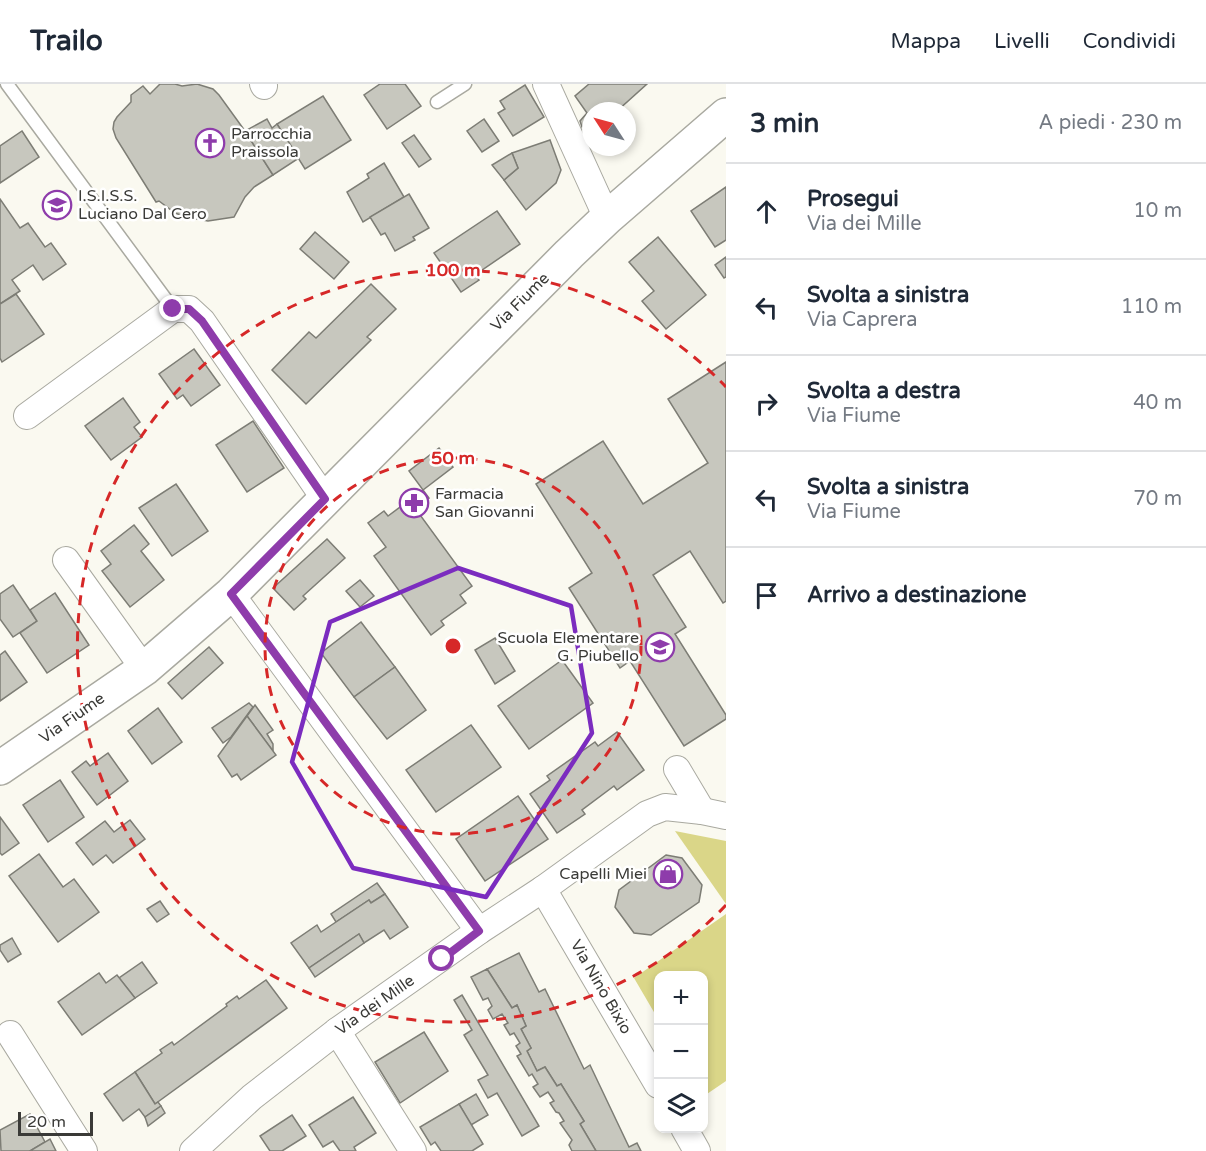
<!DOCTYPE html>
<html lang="it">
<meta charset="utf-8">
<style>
:root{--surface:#fff;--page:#f6f6f7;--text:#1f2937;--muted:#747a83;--line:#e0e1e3}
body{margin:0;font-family:"Varela Round",sans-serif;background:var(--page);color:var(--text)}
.controls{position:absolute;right:18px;bottom:18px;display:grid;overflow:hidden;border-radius:12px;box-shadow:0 3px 9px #0003}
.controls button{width:54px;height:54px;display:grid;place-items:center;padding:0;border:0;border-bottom:2px solid var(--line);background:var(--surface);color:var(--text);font:30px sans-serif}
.compass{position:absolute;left:582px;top:18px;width:54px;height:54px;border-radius:50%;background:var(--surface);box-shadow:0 3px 9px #0003;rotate:306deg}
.scale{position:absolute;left:18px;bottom:15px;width:75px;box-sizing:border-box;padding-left:6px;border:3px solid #3a3a37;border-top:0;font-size:16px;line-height:21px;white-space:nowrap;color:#3a3a37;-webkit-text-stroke:4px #fff;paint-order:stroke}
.stop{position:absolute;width:18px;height:18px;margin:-14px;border:4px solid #8e3cab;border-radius:50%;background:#fff}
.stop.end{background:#8e3cab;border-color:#fff;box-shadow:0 2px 6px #0008}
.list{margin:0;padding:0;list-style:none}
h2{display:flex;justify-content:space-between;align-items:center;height:78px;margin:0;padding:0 24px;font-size:26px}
h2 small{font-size:20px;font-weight:400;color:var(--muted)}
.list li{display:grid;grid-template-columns:39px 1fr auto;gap:18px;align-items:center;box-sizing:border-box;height:96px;padding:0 24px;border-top:2px solid var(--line)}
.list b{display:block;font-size:22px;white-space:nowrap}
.list p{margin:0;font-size:20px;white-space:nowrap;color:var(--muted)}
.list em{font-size:20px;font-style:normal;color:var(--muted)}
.icon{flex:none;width:33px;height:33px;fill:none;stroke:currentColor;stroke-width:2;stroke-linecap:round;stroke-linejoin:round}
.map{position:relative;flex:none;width:726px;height:1067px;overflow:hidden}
header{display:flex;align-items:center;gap:36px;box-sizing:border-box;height:84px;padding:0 30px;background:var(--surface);border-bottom:2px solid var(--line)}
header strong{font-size:28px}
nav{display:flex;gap:33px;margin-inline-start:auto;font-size:21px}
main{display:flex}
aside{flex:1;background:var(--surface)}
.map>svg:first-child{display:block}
</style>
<header>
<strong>Trailo</strong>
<nav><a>Mappa</a><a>Livelli</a><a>Condividi</a></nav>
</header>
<main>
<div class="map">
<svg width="726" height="1067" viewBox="0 0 726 1067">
<rect width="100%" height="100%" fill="#faf9f0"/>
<g fill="#dad688">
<path d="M675 747 726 757V820Z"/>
<path d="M726 830V997L704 1012V892H658V935L634 894Z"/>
</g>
<g fill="#c7c7be" stroke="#7d7d75" stroke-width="1.5">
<path d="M160 0H175L182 2 197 0 213 5 219 11 245 47 273 91 254 103 245 113 234 133 208 137 186 133 175 129 159 117 156 118 116 54 113 45 114 38 117 33 131 18V11L143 2 150 10Z"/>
<path d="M380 0H405L421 22 387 45 364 11Z"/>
<path d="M589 0H647L617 27H591V51L586 55 580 37 587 29 575 12Z"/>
<path d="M525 1 544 33 513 52 498 29 505 25 500 17Z"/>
<path d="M323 12 351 56 305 85 277 40Z"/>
<path d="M267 35 272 44 277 40 299 74 273 91 245 47Z"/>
<path d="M484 35 499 57 482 68 467 47Z"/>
<path d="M22 47 39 73 0 99V62Z"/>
<path d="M414 51 431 75 419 83 402 59Z"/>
<path d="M550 56 561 86 556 99 526 126 504 96 518 84 512 69Z"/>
<path d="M512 69 518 84 504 96 492 81Z"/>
<path d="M384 79 404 113 363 138 347 108 369 94 367 90Z"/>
<path d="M726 103V156L715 163 691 127Z"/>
<path d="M409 110 429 144 413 153 415 156 395 167 385 149 381 151 370 133Z"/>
<path d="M0 115 20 144 28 139 45 163 51 159 66 180 43 196 33 181 12 196 20 207 0 220Z"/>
<path d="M497 127 520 160 475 191 479 196 461 208 434 169Z"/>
<path d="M315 148 349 178 334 195 300 165Z"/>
<path d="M658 153 706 211 666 245 642 217 654 207 629 178Z"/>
<path d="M726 173V193L724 194 715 181Z"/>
<path d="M371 200 396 225 367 253 371 256 306 320 272 286 309 248 316 254Z"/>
<path d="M16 210 44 250 2 278 0 274V220Z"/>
<path d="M194 265 220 301 191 322 183 311 177 315 159 290Z"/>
<path d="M726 278V517L723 519 690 467 653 491 686 543 675 550 726 631V635L684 662 630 577 620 584 569 504 592 489 536 400 603 357 643 420 708 379 668 315Z"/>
<path d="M123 314 140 338 134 343 142 353 111 376 85 342Z"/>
<path d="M253 337 284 384 247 408 216 361Z"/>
<path d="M439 364 453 383 423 406 409 387Z"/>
<path d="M176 400 208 447 172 472 139 424Z"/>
<path d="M423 406 429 414 415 424 472 502 460 511 466 519 441 537 444 541 431 551 374 472 386 463 368 439 384 427 388 432Z"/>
<path d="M134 441 149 460 141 467 164 496 130 523 102 487 111 480 101 467Z"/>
<path d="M327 455 345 474 303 512 306 515 294 526 273 504Z"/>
<path d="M360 496 374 512 360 523 346 507Z"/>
<path d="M13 501 37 537 13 553 0 535V510Z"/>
<path d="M55 509 89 561 47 589 20 549 37 537 30 526Z"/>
<path d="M361 538 395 583 354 613 321 569Z"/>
<path d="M495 554 515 587 495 600 475 566Z"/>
<path d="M209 563 223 579 182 615 168 599Z"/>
<path d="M5 567 27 598 0 617V571Z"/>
<path d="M562 576 593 619 529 665 498 622Z"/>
<path d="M395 583 426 626 387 655 354 613Z"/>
<path d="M249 619 253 623 231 653 223 659 212 644Z"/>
<path d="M255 621 273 646 267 650 273 660V667L247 632Z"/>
<path d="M158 624 182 658 152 680 128 647Z"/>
<path d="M247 632 276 671 241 696 237 690 232 693 218 672Z"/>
<path d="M471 641 501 683 436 728 406 686Z"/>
<path d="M617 648 644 686 617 706 614 702 582 726 585 730 557 749 530 710 550 696 547 692 595 658 598 662Z"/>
<path d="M108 669 128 697 97 721 72 688 86 677 90 682Z"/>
<path d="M60 696 84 733 48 758 23 721Z"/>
<path d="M518 712 548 755 485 797 456 755Z"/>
<path d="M0 733 19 759 2 771 0 769Z"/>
<path d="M130 736 145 755 113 779 106 771 93 781 76 759 105 737 114 748Z"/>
<path d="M39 770 63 803 74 795 99 828 58 858 9 792Z"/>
<path d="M666 771 682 774 702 801 699 818 651 851 634 849 615 823 619 806Z"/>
<path d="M377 799 385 810 371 819 369 816 336 838 331 830Z"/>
<path d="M385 810 408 843 390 855 384 846 364 859 359 850 309 884 291 859 317 841 321 848 369 816 371 819Z"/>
<path d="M160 817 169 830 157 838 147 825Z"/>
<path d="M359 850 364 859 315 893 309 884Z"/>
<path d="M12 854 21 870 8 878 0 866V861Z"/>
<path d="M519 869 539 908 545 905 584 985 590 981 629 1063 637 1059 641 1067H596L580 1040 584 1037 561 1000 557 1002 545 983 537 987 527 967 531 964 521 945 526 942 517 921 512 924 487 885Z"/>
<path d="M142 878 157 899 135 914 119 894Z"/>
<path d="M487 885 512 924 517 921 526 942 521 945 531 964 527 967 537 987 545 983 557 1002 561 1000 584 1037 580 1040 596 1067H572L569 1061 572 1056 560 1039 564 1037 559 1029 556 1028 550 1019 554 1017 548 1008 540 1013 533 1003 538 1000 532 990 529 992 517 972 521 970 516 962 520 959 514 949 510 951 504 941 508 939 502 930 493 935 488 926 492 922 488 914 483 916 471 893Z"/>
<path d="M99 889 106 899 117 891 135 914 82 951 58 918Z"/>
<path d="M266 896 287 924 155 1020 135 988 162 969 160 966 172 958 174 961 227 922 226 920 237 912 239 915Z"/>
<path d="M462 911 539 1042 522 1052 497 1009 488 1014 478 996 488 991 464 951 472 946 454 916Z"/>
<path d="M424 948 448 987 400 1019 375 978Z"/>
<path d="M135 988 155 1020 158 1018 161 1022 145 1033 139 1025 123 1037 104 1010Z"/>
<path d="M476 1010 488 1031 471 1041 459 1020Z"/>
<path d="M353 1013 376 1049 354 1063 356 1067H340L333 1057 323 1063 309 1041Z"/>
<path d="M459 1020 483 1060 472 1067H441L435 1058 431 1061 420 1043Z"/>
<path d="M161 1022 165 1029 148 1042 145 1033Z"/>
<path d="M30 1030 45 1058 30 1067H1L0 1046Z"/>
<path d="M292 1031 306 1052 282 1067H270L260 1052Z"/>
<path d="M50 1055 56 1067H30Z"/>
</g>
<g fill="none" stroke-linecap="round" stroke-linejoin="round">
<g stroke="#a9a9a0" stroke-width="15">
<g id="service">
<path d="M7 0 173 225"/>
<path d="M437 18 465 0"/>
</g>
</g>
<g stroke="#a9a9a0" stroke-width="28">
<g id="minor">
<path d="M263 0 264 2"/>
<path d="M546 0 607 134"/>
<path d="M27 332 173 225H189L202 237 325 415"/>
<path d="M66 476 144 585"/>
<path d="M231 510 479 847"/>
<path d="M677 685 702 727"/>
<path d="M543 805 658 1001"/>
<path d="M337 947 413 1067"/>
<path d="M10 950 84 1067"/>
<path d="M684 1044 697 1067"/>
<path d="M193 1067 252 1013 337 947 479 847 543 805 647 730 665 723 702 727 726 732"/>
</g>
</g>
<g stroke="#a9a9a0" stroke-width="36">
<path id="secondary" d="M0 684 144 585 231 510 569 170 607 134 726 31"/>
</g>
<use href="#service" stroke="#fff" stroke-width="12"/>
<use href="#minor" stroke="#fff" stroke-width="26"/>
<use href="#secondary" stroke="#fff" stroke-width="33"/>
</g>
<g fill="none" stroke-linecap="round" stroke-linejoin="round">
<path stroke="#8e3cab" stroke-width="8" d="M173 225H189L202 237 325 415 231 510 479 847 442 875"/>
</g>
<path fill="none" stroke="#7b2cbf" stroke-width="4.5" stroke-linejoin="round" d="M458 484 571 522 592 649 486 813 353 784 292 678 330 538Z"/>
<g fill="none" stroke="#d62828" stroke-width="3" stroke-dasharray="10 8">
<circle cx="453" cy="562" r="188"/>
<path d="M726 821A376 376 0 1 1 726 303"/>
</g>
<defs>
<g id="church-ring" transform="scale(1.5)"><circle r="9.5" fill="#fff" stroke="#8e3cab" stroke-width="1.5"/><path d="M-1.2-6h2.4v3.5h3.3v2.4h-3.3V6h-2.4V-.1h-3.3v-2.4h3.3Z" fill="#8e3cab"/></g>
<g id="school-ring" transform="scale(1.5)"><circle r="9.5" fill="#fff" stroke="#8e3cab" stroke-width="1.5"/><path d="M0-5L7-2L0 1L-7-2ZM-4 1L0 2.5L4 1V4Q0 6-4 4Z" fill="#8e3cab"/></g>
<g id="pharmacy-ring" transform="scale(1.5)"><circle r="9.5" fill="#fff" stroke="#8e3cab" stroke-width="1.5"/><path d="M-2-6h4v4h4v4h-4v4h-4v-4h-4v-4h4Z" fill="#8e3cab"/></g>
<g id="shop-ring" transform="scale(1.5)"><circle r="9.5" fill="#fff" stroke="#8e3cab" stroke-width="1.5"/><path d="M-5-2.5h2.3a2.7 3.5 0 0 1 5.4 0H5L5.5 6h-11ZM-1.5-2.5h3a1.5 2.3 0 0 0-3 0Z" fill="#8e3cab"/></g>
</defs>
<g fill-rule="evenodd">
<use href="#church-ring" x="210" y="59"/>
<use href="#school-ring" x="57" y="121"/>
<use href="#pharmacy-ring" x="414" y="419"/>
<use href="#school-ring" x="660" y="563"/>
<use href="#shop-ring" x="668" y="790"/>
</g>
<g text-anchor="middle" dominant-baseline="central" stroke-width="5" stroke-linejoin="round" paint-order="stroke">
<g font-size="16" fill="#3a3a37" stroke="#fff" text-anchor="start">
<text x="231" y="50">Parrocchia<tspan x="231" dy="18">Praissola</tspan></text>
<text x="78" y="112">I.S.I.S.S.<tspan x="78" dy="18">Luciano Dal Cero</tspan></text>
<text x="435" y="410">Farmacia<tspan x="435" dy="18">San Giovanni</tspan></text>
<text x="639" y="554" text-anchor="end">Scuola Elementare<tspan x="639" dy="18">G. Piubello</tspan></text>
<text x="647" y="790" text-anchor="end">Capelli Miei</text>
</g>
<g font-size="16" fill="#3a3a37" stroke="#fff">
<text transform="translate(520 218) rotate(-45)">Via Fiume</text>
<text transform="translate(72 634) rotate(-35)">Via Fiume</text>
<text transform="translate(601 903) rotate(60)">Via Nino Bixio</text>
<text transform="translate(375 921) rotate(-35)">Via dei Mille</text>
</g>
</g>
<circle cx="453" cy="562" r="9" fill="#d62828" stroke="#fff" stroke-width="3"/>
<g font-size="18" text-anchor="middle" font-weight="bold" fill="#d62828" stroke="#fff" stroke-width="5" stroke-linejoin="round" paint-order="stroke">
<text x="453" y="192">100 m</text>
<text x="453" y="380">50 m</text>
</g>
</svg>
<div class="controls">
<button>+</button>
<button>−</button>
<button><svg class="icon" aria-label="layers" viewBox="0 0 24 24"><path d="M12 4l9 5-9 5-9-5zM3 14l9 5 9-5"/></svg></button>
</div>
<svg class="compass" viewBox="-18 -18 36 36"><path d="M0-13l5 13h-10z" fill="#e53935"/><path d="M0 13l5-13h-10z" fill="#747a83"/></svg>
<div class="scale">20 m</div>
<div class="stop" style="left:442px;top:875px"></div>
<div class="stop end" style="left:173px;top:225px"></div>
</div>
<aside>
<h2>3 min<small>A piedi · 230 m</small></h2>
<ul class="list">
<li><svg class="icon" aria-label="ahead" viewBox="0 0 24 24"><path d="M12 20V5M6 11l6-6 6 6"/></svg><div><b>Prosegui</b><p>Via dei Mille</p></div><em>10 m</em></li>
<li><svg class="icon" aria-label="left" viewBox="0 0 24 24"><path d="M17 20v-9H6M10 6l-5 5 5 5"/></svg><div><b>Svolta a sinistra</b><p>Via Caprera</p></div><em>110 m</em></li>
<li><svg class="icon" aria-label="right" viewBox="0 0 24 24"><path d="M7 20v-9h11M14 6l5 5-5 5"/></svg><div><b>Svolta a destra</b><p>Via Fiume</p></div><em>40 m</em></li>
<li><svg class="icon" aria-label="left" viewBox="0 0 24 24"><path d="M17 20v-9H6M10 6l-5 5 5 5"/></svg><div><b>Svolta a sinistra</b><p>Via Fiume</p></div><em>70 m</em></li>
<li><svg class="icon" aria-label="arrive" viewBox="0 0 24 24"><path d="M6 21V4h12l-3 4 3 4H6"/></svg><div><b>Arrivo a destinazione</b></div></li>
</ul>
</aside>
</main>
